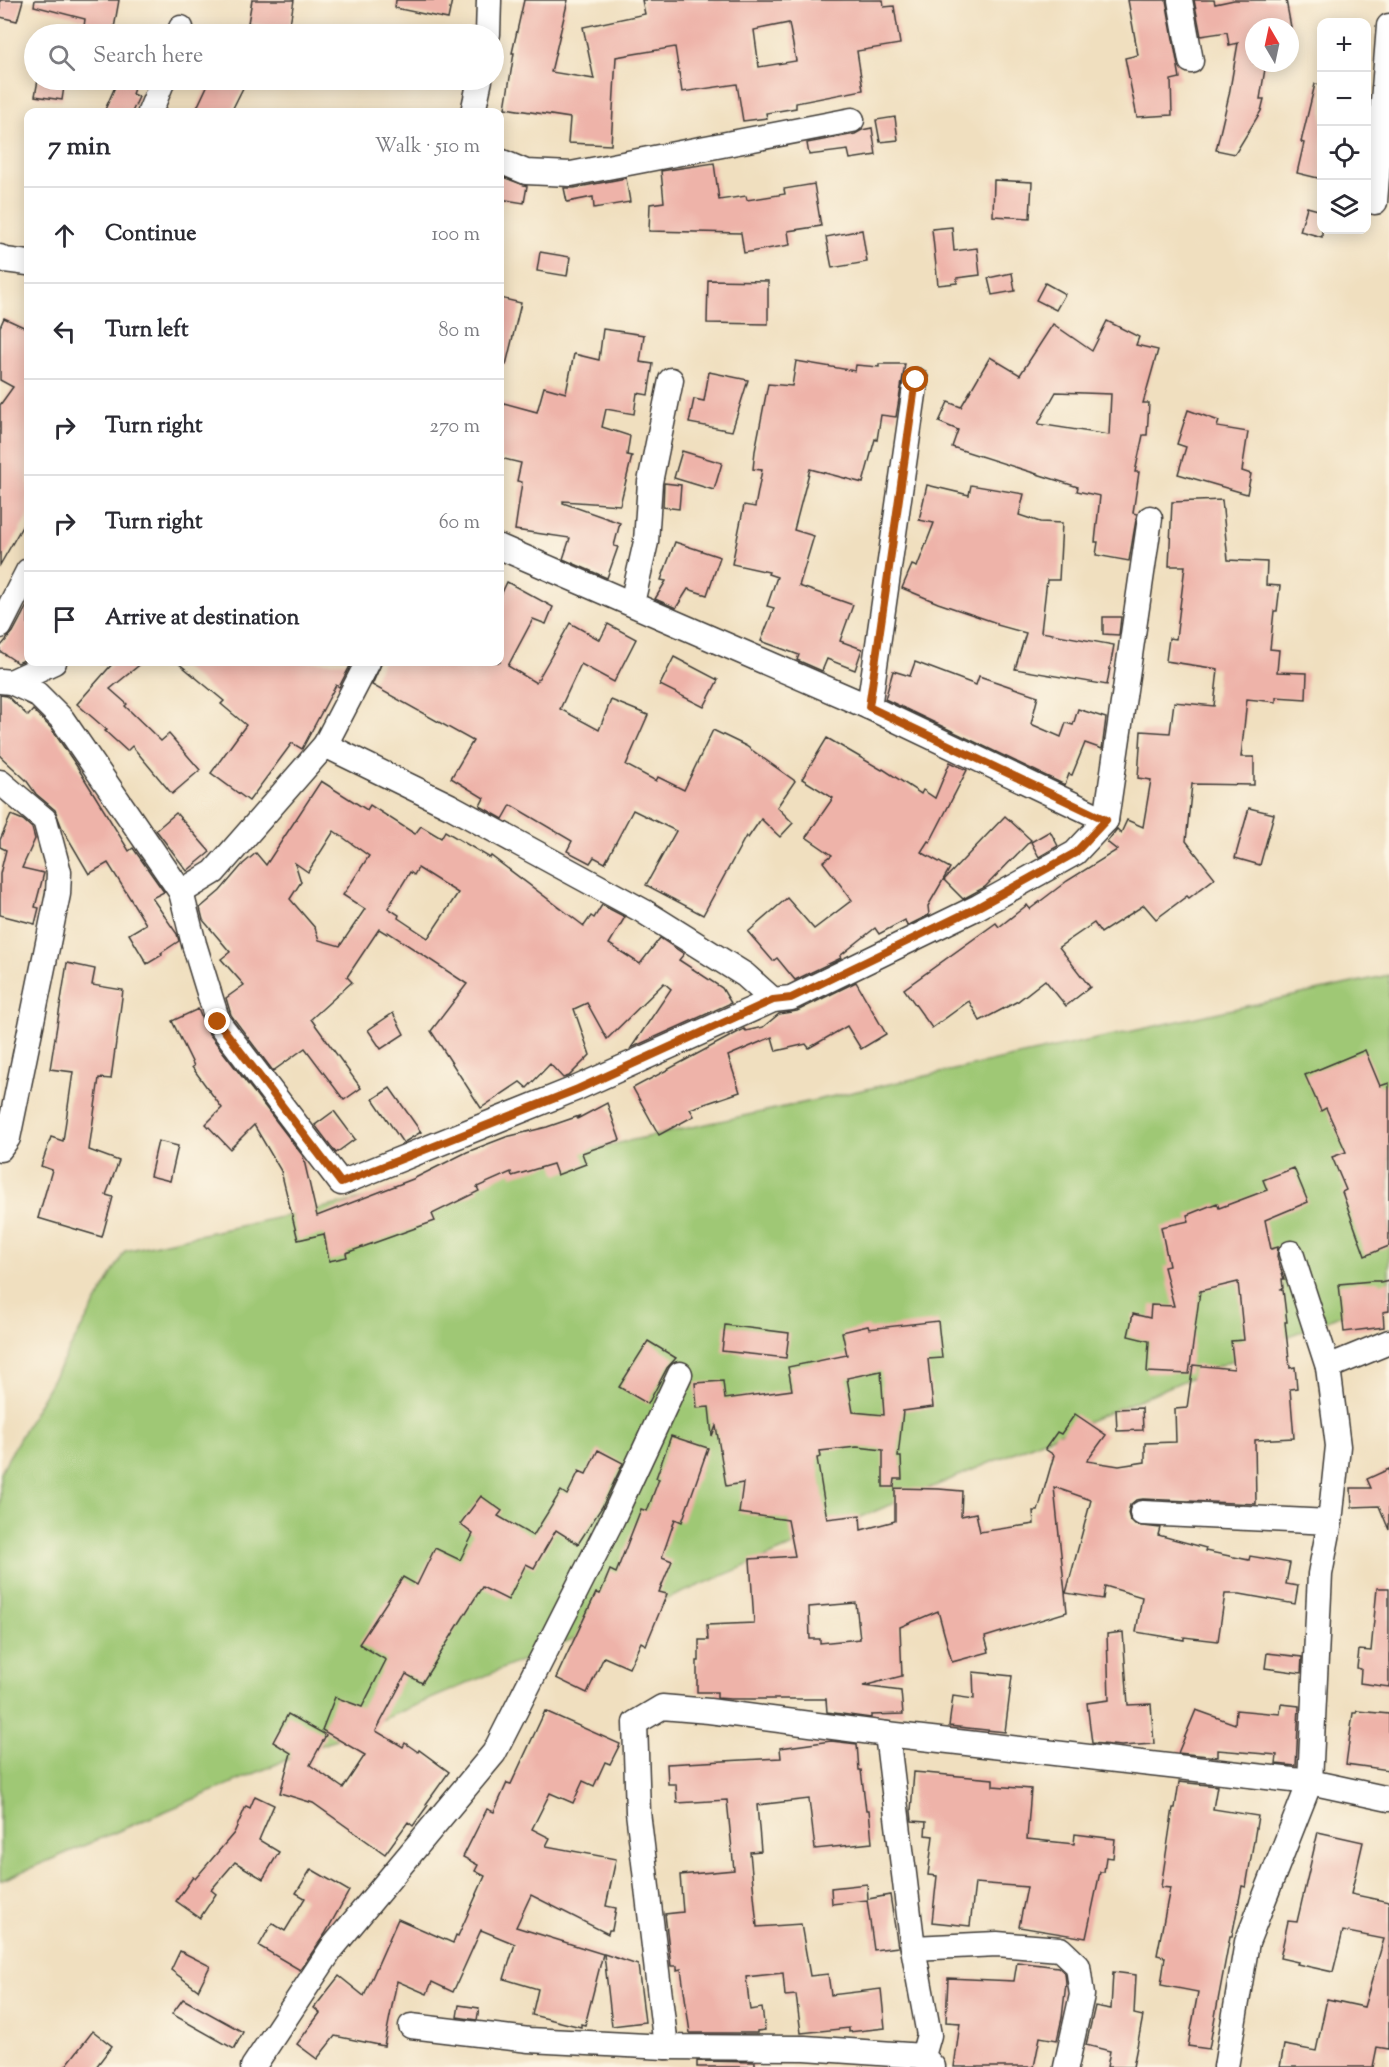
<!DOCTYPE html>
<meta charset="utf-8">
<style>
:root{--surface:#fff;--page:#f7f7f7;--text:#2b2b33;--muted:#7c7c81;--line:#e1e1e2}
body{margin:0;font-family:"Sorts Mill Goudy",serif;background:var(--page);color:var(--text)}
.controls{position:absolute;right:18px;top:18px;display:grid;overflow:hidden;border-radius:12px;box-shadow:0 3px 15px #0003}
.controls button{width:54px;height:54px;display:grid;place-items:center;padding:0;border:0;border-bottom:2px solid var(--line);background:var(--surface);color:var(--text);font:30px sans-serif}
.compass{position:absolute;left:1245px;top:18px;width:54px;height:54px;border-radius:50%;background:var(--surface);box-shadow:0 3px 15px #0003;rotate:351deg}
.stop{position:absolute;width:18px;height:18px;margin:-14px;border:4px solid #b45309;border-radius:50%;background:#fff}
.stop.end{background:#b45309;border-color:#fff;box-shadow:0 2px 6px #0008}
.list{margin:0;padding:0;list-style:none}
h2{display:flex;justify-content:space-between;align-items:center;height:78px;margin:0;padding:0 24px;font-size:26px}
h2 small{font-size:20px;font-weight:400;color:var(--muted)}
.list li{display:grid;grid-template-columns:39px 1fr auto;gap:18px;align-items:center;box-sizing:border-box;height:96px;padding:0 24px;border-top:2px solid var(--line)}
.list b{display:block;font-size:22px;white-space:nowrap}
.list em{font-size:20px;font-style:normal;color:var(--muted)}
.icon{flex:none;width:33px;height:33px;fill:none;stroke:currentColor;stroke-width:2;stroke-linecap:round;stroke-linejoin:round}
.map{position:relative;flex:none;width:1389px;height:2067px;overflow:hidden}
.search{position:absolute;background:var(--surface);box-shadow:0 3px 15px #0003;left:24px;top:24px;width:480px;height:66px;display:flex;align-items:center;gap:15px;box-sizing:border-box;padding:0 21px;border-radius:33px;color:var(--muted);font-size:22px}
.panel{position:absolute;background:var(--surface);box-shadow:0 3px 15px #0003;left:24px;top:108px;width:480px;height:558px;border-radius:12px}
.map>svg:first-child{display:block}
</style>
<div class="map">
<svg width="1389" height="2067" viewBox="0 0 1389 2067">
<rect width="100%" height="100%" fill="#fcf5e5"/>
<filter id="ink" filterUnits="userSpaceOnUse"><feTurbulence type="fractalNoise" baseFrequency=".0167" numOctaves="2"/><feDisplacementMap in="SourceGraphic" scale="12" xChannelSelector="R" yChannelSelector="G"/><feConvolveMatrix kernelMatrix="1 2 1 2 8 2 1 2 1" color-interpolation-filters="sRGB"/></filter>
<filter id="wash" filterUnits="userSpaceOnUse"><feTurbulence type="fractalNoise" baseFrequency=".008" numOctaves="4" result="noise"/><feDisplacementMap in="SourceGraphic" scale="24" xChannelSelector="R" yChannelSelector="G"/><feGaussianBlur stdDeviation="1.35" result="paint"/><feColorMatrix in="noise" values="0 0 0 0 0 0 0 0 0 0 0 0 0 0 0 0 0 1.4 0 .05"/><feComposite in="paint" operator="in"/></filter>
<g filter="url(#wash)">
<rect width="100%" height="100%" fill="#f0dfbf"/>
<path fill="#9fc875" stroke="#5e7248" stroke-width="1.5" d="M1389 975V1294L0 1881V1473L125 1251Z"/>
<g id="blocks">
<g fill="#eeb3a9" fill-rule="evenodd">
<path d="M0 0H23L17 21 0 17Z"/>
<path d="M35 0H119L113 34H83L85 19 34 6Z"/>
<path d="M252 0H294L289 30 248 23Z"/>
<path d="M396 0H452L448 19 395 8Z"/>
<path d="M524 0H568L551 72 594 79 583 27 645 14 642 0H883L884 7 894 6 900 44 857 51 863 90 796 103V108L766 113 767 118 743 121 737 84 682 92 675 47 616 57 611 145 568 143 570 118 505 108 514 53H512ZM789 23 796 61 759 67 754 30Z"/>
<path d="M1128 0H1166L1180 78 1171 80 1172 115 1137 117 1125 58 1138 55Z"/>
<path d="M1194 0H1214L1215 4 1234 0H1286L1291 27H1254V63H1266L1260 99H1264L1261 111 1235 154 1216 150 1229 95 1238 43 1229 45 1227 32 1201 36Z"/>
<path d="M38 80H65L62 100 35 96Z"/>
<path d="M118 80H137L132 94 139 97 132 112H104Z"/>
<path d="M210 80H247L231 112H195Z"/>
<path d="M1315 84 1322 85V179L1297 173 1304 143 1301 142Z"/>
<path d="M895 117 898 140 880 142 876 120Z"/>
<path d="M872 128 876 155 850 159 848 150 809 155 807 143 855 134 862 130Z"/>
<path d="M714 163 719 200 746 196 747 200 785 194 784 189 814 184 821 226 788 231 790 245 744 253 741 233 649 231 650 204 664 202 661 171Z"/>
<path d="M500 176 527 186 524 203 500 199Z"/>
<path d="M626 178 630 202 594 208 593 197 567 202 564 188H574Z"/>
<path d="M994 180 1032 182 1030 218 993 216Z"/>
<path d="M1307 207 1322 211V237L1300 231Z"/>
<path d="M952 227 954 251 977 248 980 275 957 278V283L938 285 932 229Z"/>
<path d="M862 230 867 262 832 268 826 237Z"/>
<path d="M540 252 570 257 567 276 537 271Z"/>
<path d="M1012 273 1015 291 992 295 988 278Z"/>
<path d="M708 280 768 281V324L707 323Z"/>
<path d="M1045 283 1065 294 1056 310 1036 300Z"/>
<path d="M500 298 521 303 506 365 500 364Z"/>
<path d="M4 318 28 329V516L0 565V405L13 387 0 380V327Z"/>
<path d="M1107 321 1139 337 1136 345 1158 350 1143 403H1149L1147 435H1143L1135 472H1139L1133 513 1137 514 1129 561 1096 555 1098 542H1095L1100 496 1077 491 1078 487 952 447 958 430 939 422 948 402 961 407 990 357 1020 375 1053 324 1092 351ZM1056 392 1111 394 1109 435 1038 424Z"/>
<path d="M603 329 644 335 640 362 653 364 648 395 637 393 634 414 606 409 602 427 630 436 627 455 632 456 620 505 563 501V503L620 523 614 546 618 547 607 578 563 559 570 538 515 530 522 482 517 481 521 463 500 458V402L537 412 544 387 566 393 574 354 599 360Z"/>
<path d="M796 361 855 371 856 365 879 367V364H905L896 417 881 415 877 440 875 439 863 483 810 469 794 530 814 536 799 586 853 605 840 641 862 649 855 670 827 659 822 671 797 660 799 655 761 641 774 608 767 606 777 577 768 574 769 572 732 564 744 505 755 507 762 470 753 469 755 451 768 384 792 386Z"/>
<path d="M709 372 748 380 732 431 689 423 694 399 704 401Z"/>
<path d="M1188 410 1219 421 1217 427 1248 432 1242 471 1251 474 1247 494 1178 474 1186 447 1177 444Z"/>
<path d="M682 451 722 463 714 490 674 478Z"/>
<path d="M664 483 681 485 679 509 663 507Z"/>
<path d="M927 485 969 495 971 485 1024 494 1019 515 1040 522 1062 523 1059 580H1047L1041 632 1114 645 1107 685 1015 669 1026 633 997 625V623L938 603 902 588 912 565 917 567 934 523 919 520Z"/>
<path d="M1222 500 1228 560 1267 562 1266 585 1280 586 1277 611H1274L1270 649 1279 650 1277 672 1307 673 1306 699 1276 697V702L1247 699 1241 757H1254V785L1192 784 1186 841 1215 878 1189 898 1187 896 1156 919 1144 905 1101 933 1094 923 1059 947 1090 987 1066 1006 1045 980 1018 1001 980 1021 969 1001 932 1028 904 989 996 923 999 927 1027 905 1030 909 1067 881 1117 850 1107 842 1117 829 1121 833 1127 820 1143 827 1151 780 1138 778 1141 731 1170 733 1174 702 1214 706 1218 669 1166 661 1169 638 1176 639 1185 566H1169L1172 502Z"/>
<path d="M675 542 720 557 707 595 688 589 676 608 655 599 666 581 661 580Z"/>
<path d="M507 582 553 607 546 624 533 619 508 666 536 683 570 623 600 640 608 624 636 639 614 682 581 664 560 709 599 730 611 700 648 715 626 765 656 781 658 777 684 790 713 730 746 746 795 781 777 807 793 823 780 837 761 819 748 838 746 836 703 915 646 885 676 831 633 810 605 863 594 857 590 863 567 851 572 841 511 805 503 819 480 806 484 798 451 778 473 741 372 685 382 662H500V597Z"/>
<path d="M28 604V658L18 663 0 651V647L13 632Z"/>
<path d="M1103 617H1121L1119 635 1103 634Z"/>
<path d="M674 657 718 680 704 707 660 685Z"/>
<path d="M114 662H143L110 689 127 704 125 706 161 741 169 734 200 770 172 794 132 746 127 751 105 731 107 730 77 704Z"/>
<path d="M177 662H352L339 687 336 685 302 749 292 743 249 801 211 773 246 725 221 704 224 701Z"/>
<path d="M915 662 976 685 979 676 1038 696 1031 724 1061 737 1066 723 1073 725 1078 709 1106 718 1102 749 1085 743 1072 775 1069 774 1065 785 885 699 893 671 910 676Z"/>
<path d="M0 695 7 696 28 716 33 710 51 728 76 765 129 851 133 848 164 892 152 898 177 934 179 941 161 953 162 955 147 964 129 934 146 924 108 863 89 874 62 828 55 810 36 794 26 780 0 756Z"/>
<path d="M827 738 882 770 883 769 921 794 923 790 935 798 950 762 967 770 930 842 928 841 921 852 950 868 928 906 929 915 907 926 905 920 879 934 875 928 840 956 841 958 795 980 777 958 773 961 748 932 787 898 814 929 852 900 823 862 832 855 806 837 833 798 802 779Z"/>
<path d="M321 781 367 810 370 805 415 834 421 826 441 838 445 831 490 858 491 856 584 926 591 916 594 918 602 905 625 917 609 944 640 964 660 938 684 954 679 960 722 988 731 1003 631 1048 671 989 664 983 607 1039 587 1003 574 1009 590 1055 569 1076 563 1078 550 1064 527 1088 520 1082 481 1108 431 1031 467 984 388 932 387 934 379 929 347 977 352 982 311 1019 361 1088 344 1100 305 1048 273 1071 231 1015 226 998 244 985 221 959 230 952 203 920 200 908 220 891 243 864 256 853 266 865ZM334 831 369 856 343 895 365 909 340 946 319 940 315 928 290 899 301 882 295 863 308 872ZM418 868 458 893 428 938 398 918 399 915 388 908 410 872 414 875Z"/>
<path d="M1249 808 1274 814 1260 865 1235 858Z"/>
<path d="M176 813 210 852 187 871 156 830Z"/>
<path d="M11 815 23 820 32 828 35 839 22 868 44 873 35 907 39 908 35 924 0 915V874L6 850 0 847V840Z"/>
<path d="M1005 816 1031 840 985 887 963 899 944 880Z"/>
<path d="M1050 831 1058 846 1039 857 1031 842Z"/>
<path d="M67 963 95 969 92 985 123 990 111 1079 99 1078 89 1150 119 1161 106 1195 113 1197 102 1237 38 1218 52 1170 41 1166 51 1137 63 1141 73 1072 50 1069Z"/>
<path d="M856 982 886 1034 861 1049 847 1026 809 1048 806 1044 776 1051 772 1037 728 1056 740 1092 690 1109 694 1116 659 1135 633 1088 744 1029 746 1031 763 1027 779 1014 797 1011Z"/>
<path d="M198 1009 207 1031 303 1156 317 1216 413 1179 467 1152 506 1137 547 1127 579 1116 577 1119 607 1103 620 1140 582 1153 586 1164 557 1175 553 1164 512 1176 511 1172 477 1187 479 1191 432 1214 435 1221 346 1253 347 1257 329 1261 324 1234 298 1240 281 1171 254 1125 230 1149 206 1124 222 1108 192 1067 194 1066 172 1021Z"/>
<path d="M393 1013 404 1034 381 1049 368 1030Z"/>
<path d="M1365 1050 1380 1086 1389 1083V1246L1365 1256 1342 1192 1346 1190 1332 1157 1346 1152 1326 1108 1321 1111 1305 1075Z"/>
<path d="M390 1088 421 1132 403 1143 373 1099Z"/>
<path d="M334 1111 355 1139 336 1153 315 1125Z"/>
<path d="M158 1141 178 1146 170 1181 150 1176Z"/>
<path d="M1294 1168 1308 1202 1265 1220 1271 1249 1278 1247 1277 1257 1284 1279H1282L1283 1288 1281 1289 1283 1290 1287 1322H1285L1290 1368 1295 1367 1297 1388 1290 1389 1294 1438 1255 1440 1256 1504 1143 1499 1136 1500 1130 1505 1128 1513 1130 1520 1135 1525 1160 1528 1158 1535 1206 1548 1205 1551 1249 1560 1250 1556 1290 1563 1286 1584 1298 1586 1295 1604 1240 1594H1225L1218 1641 1184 1637V1640L1136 1632 1142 1597 1105 1586 1103 1599 1066 1593 1091 1500 1054 1487 1067 1612 985 1637 989 1652 952 1662 938 1611 900 1627 902 1676 863 1686 901 1691 903 1714 871 1715V1718L827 1712 826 1699H731L717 1698V1692H697V1661H699V1640H708L707 1625 754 1623 750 1559 795 1556 788 1520 739 1513 743 1483 726 1486 716 1426 712 1436 709 1407 697 1408 695 1383 723 1381 725 1399 792 1390 788 1367 847 1355 842 1332 868 1326 869 1329 938 1321 942 1358 928 1359 933 1407 903 1411 898 1457H901L902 1479H895L894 1487H883V1450L857 1447 820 1451 821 1457 817 1458 827 1519 860 1515 861 1530 895 1521V1488L939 1489 962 1491 961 1516 976 1513 980 1532 1034 1524 1033 1511H1038L1054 1455 1045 1449 1057 1432 1061 1434 1075 1414 1106 1435 1087 1461 1119 1466 1145 1462V1443L1176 1442 1175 1409 1187 1408 1193 1365 1234 1369 1231 1341 1244 1340 1238 1282 1200 1291 1189 1374 1147 1372 1149 1341 1128 1336 1133 1314 1150 1318 1151 1305 1174 1306 1164 1267 1169 1266 1161 1227 1189 1221 1187 1215 1217 1203 1219 1208 1267 1190 1263 1180ZM881 1371 884 1415 853 1412 847 1378ZM856 1603 860 1639 820 1643V1639H810L809 1607Z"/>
<path d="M1372 1281H1380V1283L1389 1281V1311L1383 1312 1384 1327 1344 1332 1339 1284Z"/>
<path d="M725 1325 789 1333 786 1358 722 1351Z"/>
<path d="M648 1341 676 1358 667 1368 648 1404 619 1387Z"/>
<path d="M1142 1408 1143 1430 1117 1431 1116 1409Z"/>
<path d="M671 1436 708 1448 682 1522 675 1519 662 1557 672 1561 659 1592 667 1594 646 1645 641 1642 629 1668 604 1657 587 1693 556 1678 596 1593 600 1594 610 1570 616 1573 641 1509 647 1511 659 1479 656 1478Z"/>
<path d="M598 1450 623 1463 602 1507 578 1544 556 1530 534 1568 526 1564 508 1600 482 1587 422 1683 406 1674 376 1731 403 1747 405 1743 418 1752 419 1750 449 1772 426 1804 428 1805 413 1826 408 1822 385 1854 313 1803 280 1793 291 1753 273 1742 288 1714 326 1735 310 1765 343 1788 365 1755 322 1730 335 1697 362 1707 386 1660 359 1644 403 1577 417 1585 435 1548 460 1560 473 1534 460 1524 481 1496 502 1511 498 1516 533 1536 561 1491 567 1495 579 1471 586 1474Z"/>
<path d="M1389 1469V1530L1379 1506 1352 1507 1351 1488H1371L1367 1479Z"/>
<path d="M1377 1588H1389V1687L1360 1683 1361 1669 1357 1668 1359 1650 1371 1651Z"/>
<path d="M1123 1632 1128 1705 1151 1704 1154 1744 1121 1746 1092 1743 1087 1703 1109 1700 1107 1634Z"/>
<path d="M1267 1653 1302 1657 1301 1673 1265 1668Z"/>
<path d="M973 1672 1012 1676 1005 1732 949 1726 953 1696 974 1699Z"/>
<path d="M1281 1704 1299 1706 1296 1766 1276 1764 1277 1755 1218 1750V1757L1178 1753 1196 1710 1235 1724 1236 1710 1280 1714Z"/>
<path d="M545 1711 620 1744 610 1764 605 1762 594 1786 583 1781 573 1803 550 1793 532 1829 550 1838 546 1846 616 1859 606 1906 616 1908 612 1930H609L608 1934 531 1895 516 1927 603 1954 585 2025 581 2024V2027L532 2015 538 1989 504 1979 515 1944 481 1930 453 1992 432 1982 427 1994 397 1981 384 2046 335 2036 317 2059 297 2044 320 2013 314 2008 339 1976 364 1996 398 1919 453 1943 456 1935 458 1936 485 1876 475 1871 478 1865 463 1857 487 1809 494 1812 507 1783 511 1784Z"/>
<path d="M1357 1711 1389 1714V1770L1346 1764 1353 1713H1356Z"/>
<path d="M831 1741 857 1744 859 1770H861L866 1810H869L872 1843 815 1849 809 1799 757 1805 761 1851 750 1852 757 1927 801 1924 810 1976 828 1974 831 1995 881 1989 885 2028 849 2032V2028L801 2033 796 1995 785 1996 783 1973 746 1977 750 2010 762 2008 765 2030 757 2031V2033H690L681 1969 677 1970V1966H671L665 1914 683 1912 680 1875 734 1870 727 1800 677 1803 676 1784H668L667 1764 781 1758 780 1748Z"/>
<path d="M914 1772 993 1779V1786L1031 1789 1027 1839 1074 1844 1075 1834 1115 1839 1113 1858 1106 1857 1104 1872H1100L1086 1938 1019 1927 1027 1887 975 1883 970 1926 932 1922 937 1876 928 1875 933 1836 925 1835 926 1822 912 1821 911 1811Z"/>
<path d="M1179 1782 1217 1786 1213 1809 1258 1816 1246 1887 1242 1886 1232 1936H1230L1209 2049 1188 2046 1198 1992 1161 1985 1165 1957 1157 1955 1170 1888 1161 1887 1173 1808H1175Z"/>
<path d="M255 1796 274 1805 259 1840 279 1852 263 1879 235 1862 211 1890 216 1894 200 1918 176 1901 193 1877 195 1879 234 1833 246 1806 250 1808Z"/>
<path d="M1318 1832 1363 1842 1351 1894 1389 1902V2049L1377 2047 1373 2067H1280L1284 2045 1316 2051 1327 1999 1364 2007 1384 1939 1343 1931 1333 1972 1297 1964 1298 1962 1280 1958 1288 1921 1297 1922Z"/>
<path d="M311 1869 349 1891 325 1934 300 1970 259 1946 272 1923 285 1931 305 1898 296 1893Z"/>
<path d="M867 1884 868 1899 890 1895 898 1947 874 1950 867 1900 832 1904 831 1888Z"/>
<path d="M180 1951 210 1966 198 1990 171 1970Z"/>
<path d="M604 1954 638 1965 645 2022 612 2026Z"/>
<path d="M1017 1962 1058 1967 1065 1973 1066 1983 1062 2018 1057 2040 1040 2037 1034 2067H954L960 2023 946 2022 948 1978 1014 1981Z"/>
<path d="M1113 1972 1136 1975 1134 2014 1143 2016 1133 2067H1107L1110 2051 1086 2045 1095 2006 1111 2009Z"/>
<path d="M183 1999 243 2032 234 2049 172 2014Z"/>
<path d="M459 2005 479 2008 477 2020 457 2017Z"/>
<path d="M93 2031 112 2046 96 2067H65Z"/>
<path d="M697 2061 755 2062V2067H697Z"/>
</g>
</g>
</g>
<g filter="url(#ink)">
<use href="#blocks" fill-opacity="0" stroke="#3c3934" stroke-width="1.5"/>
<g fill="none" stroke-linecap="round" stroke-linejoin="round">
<g stroke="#3c3934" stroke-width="27">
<g id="minor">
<path d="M1180 0 1191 61"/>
<path d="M179 34 181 28"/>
<path d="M488 34 489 0"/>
<path d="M150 112 163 80"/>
<path d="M473 112 480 80"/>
<path d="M500 161 526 172 571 174 852 120"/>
<path d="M1375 202 1389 26"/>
<path d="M0 257 5 260 28 263"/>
<path d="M500 547 869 707 1106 820"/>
<path d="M632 603 646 542 650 482 671 380"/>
<path d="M0 626 28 571"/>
<path d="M0 681 11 682 37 694 62 719 181 892 194 944 218 1022 341 1183 577 1088 773 1000 791 998 978 907 1075 853 1106 820 1150 518"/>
<path d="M11 682 54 662"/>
<path d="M869 707 916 380"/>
<path d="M325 745 450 806 643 911 745 975 773 1000"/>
<path d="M0 782 45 820 59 872 58 894 8 1138 0 1149"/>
<path d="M181 892 214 872 325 745 368 662"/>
<path d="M1328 1367 1389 1342"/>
<path d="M1142 1513 1330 1522"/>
<path d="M887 1734 913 1948 929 2035 923 2056 933 2067"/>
<path d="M913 1948 997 1944 1060 1949 1078 1966 1082 1995 1066 2067"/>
<path d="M411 2026 529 2040 666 2047"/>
<path d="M923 2056 805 2048 666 2047 638 1812 635 1723 662 1707 709 1711 887 1734 1310 1782 1389 1799"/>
<path d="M253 2067 332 1948 494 1753 611 1522 680 1374"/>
<path d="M1226 2067 1247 1942 1310 1782 1320 1574 1330 1522 1338 1446 1328 1367 1291 1253"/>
</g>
</g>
<use href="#minor" stroke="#fff" stroke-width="24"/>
</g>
</g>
<g fill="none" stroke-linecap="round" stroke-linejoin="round" filter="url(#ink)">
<path stroke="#b45309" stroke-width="8" d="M218 1022 341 1183 578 1089 773 1000 791 998 978 907 1075 853 1106 820 869 707 916 380"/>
</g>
</svg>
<div class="controls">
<button>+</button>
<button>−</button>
<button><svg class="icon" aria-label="locate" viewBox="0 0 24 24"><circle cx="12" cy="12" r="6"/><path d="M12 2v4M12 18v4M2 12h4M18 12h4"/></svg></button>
<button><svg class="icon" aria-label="layers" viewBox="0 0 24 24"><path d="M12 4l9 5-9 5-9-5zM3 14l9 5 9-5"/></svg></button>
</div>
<svg class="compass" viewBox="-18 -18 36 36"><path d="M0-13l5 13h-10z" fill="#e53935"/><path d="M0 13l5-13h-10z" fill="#7c7c81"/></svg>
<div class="stop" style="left:916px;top:380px"></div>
<div class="stop end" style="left:218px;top:1022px"></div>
<div class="search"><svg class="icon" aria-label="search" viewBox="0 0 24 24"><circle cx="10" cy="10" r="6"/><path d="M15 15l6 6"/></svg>Search here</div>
<section class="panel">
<h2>7 min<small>Walk · 510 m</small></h2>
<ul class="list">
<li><svg class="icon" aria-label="ahead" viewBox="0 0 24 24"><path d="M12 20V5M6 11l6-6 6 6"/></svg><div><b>Continue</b></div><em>100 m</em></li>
<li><svg class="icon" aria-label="left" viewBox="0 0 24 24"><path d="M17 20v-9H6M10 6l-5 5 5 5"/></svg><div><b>Turn left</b></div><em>80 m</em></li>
<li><svg class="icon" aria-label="right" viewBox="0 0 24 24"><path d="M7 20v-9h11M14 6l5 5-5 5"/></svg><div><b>Turn right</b></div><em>270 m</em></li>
<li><svg class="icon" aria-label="right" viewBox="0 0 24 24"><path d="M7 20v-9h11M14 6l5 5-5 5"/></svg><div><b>Turn right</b></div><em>60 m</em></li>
<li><svg class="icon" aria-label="arrive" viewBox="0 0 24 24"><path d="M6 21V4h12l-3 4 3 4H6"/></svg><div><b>Arrive at destination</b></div></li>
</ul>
</section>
</div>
